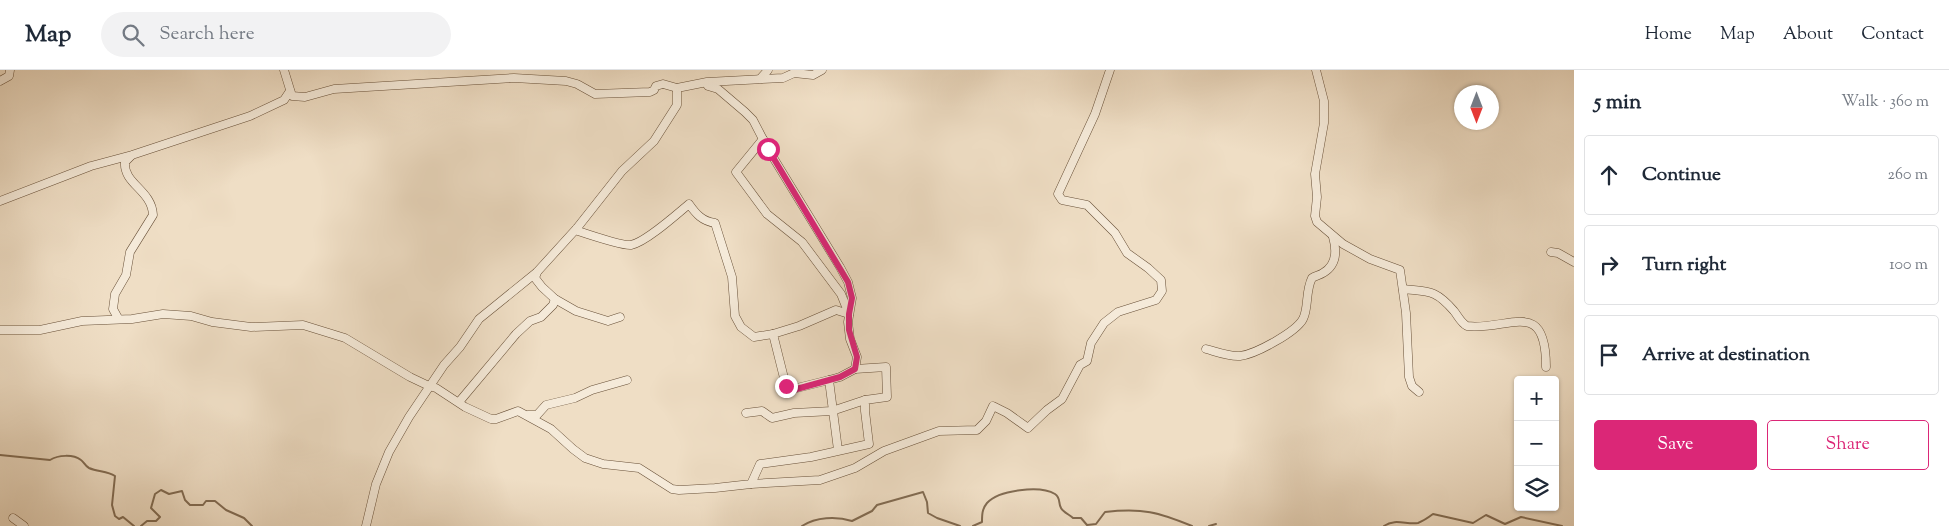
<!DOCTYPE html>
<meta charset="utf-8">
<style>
:root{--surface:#fff;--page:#f2f2f3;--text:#1f2937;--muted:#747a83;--line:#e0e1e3;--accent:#db2777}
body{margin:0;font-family:"Sorts Mill Goudy",serif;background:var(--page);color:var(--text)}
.controls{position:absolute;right:15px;bottom:15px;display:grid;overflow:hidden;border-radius:5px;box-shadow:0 1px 4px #0004}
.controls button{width:45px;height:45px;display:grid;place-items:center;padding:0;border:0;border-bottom:1px solid var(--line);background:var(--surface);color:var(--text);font:25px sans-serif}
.compass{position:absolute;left:1454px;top:15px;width:45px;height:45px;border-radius:50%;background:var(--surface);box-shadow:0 1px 4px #0004;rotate:180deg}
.stop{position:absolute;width:15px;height:15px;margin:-11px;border:4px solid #db2777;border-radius:50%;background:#fff}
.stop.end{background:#db2777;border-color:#fff;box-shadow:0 1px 5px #0008}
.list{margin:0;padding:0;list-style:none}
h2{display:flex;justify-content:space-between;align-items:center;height:65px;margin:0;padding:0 20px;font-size:21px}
h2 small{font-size:16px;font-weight:400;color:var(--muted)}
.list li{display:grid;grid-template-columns:32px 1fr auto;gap:15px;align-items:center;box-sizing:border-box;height:80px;margin:0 10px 10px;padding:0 10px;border:1px solid var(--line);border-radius:5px}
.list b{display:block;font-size:19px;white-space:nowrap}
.list em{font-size:16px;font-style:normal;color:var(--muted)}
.actions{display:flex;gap:10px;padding:15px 20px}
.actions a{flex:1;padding:11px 0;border:1px solid var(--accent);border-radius:5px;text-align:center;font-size:18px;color:var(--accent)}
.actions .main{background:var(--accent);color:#fff}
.icon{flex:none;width:28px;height:28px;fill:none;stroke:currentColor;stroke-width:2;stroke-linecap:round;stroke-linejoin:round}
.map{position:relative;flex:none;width:1574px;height:456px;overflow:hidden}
header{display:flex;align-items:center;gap:30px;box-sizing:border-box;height:70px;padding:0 25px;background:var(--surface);border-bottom:1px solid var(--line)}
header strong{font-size:24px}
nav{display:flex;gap:28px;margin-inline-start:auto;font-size:18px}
.search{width:350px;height:45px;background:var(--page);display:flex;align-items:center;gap:12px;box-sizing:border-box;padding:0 18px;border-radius:28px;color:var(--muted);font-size:19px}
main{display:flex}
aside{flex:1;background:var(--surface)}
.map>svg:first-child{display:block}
</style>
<header>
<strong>Map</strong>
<div class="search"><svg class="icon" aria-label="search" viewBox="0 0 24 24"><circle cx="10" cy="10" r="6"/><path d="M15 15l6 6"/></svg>Search here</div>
<nav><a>Home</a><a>Map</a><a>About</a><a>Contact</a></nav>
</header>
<main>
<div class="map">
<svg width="1574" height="456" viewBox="0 0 1574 456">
<rect width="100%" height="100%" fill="#efdec5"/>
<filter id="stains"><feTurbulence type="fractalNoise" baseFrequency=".004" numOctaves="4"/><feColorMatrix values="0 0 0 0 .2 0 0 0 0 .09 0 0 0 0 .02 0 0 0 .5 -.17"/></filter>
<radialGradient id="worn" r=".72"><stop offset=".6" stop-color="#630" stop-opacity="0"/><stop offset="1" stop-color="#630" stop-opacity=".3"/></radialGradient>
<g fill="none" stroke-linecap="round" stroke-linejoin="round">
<g stroke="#826c53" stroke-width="2">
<path d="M0 385 50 390C58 385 73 384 81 390 84 392 85 396 89 398 98 402 107 401 115 406L112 435 115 446 119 449 123 447 134 456"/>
<path d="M141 456 147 451H156L160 447 151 438 155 424 161 420 169 424 182 421 185 430 190 435H203L206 431H215L226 440 244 448 252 456"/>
<path d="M802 456C816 447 836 446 852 451L872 441 877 435 923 422 927 432 928 443 937 448 960 456"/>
<path d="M973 456 982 452C982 445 982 439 987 433 999 420 1040 415 1055 424 1061 428 1058 433 1061 438 1063 442 1070 445 1073 448H1081L1087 455 1096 454 1105 442C1143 438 1158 442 1192 456"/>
<path d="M1209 456 1216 454"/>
<path d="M1384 456C1395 448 1407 455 1418 453 1423 451 1429 447 1433 444L1473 453 1486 445 1505 454 1521 447 1562 456"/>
</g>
<g stroke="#685038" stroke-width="9">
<g id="minor">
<path d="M284 0 292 26 305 27 334 19 514 8 566 11 577 14 595 24 650 22 654 20 656 16 663 14 677 18 707 12 783 8 794 3 813 5 822 0"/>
<path d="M1316 0 1324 31V53L1315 104 1317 127 1315 146 1317 152 1343 174 1370 189 1400 200 1406 243 1409 307 1412 316 1419 322"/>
<path d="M760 9 768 0"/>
<path d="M0 11 9 6 10 0"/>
<path d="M763 69 736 102 767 144 802 172 841 224 849 244"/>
<path d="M0 131 91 96 132 85 250 46 284 30 290 21"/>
<path d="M577 158 578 161C587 164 624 176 631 175 646 172 677 144 689 134 696 144 702 151 715 153L732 207 735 246 741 257 754 267 773 264"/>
<path d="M1551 182 1558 183 1574 192"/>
<path d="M537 202 535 208 542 217 555 229 576 241 608 251 620 247"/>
<path d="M1403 219C1429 222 1435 219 1454 241 1458 246 1461 253 1467 256 1509 261 1546 226 1546 297"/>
<path d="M118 248 113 239 115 224 126 205 130 182 153 145C152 120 123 114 125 92L131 86"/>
<path d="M0 260H40L82 251 132 249 163 244 191 246 212 252 251 257 303 255 345 268 410 307 429 316 436 318 465 337 491 349H496L518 341 551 359 573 379 585 388 603 394 639 398 672 419 679 420 715 418 751 414 760 394 811 387 869 374 865 341V330L887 327 886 297 855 299 857 287 850 269 848 252 852 228 848 212 840 197 768 79 753 50 745 42 718 19 708 16 706 13"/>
<path d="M1206 279C1217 282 1230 287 1240 286 1256 284 1296 262 1303 249 1309 237 1305 222 1312 208 1315 206 1320 205 1323 203 1337 195 1337 181 1333 167"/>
<path d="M829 310 793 319 786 316 773 264 799 256 836 240 849 244"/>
<path d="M459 332 516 264 530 251 541 247 553 235 555 229"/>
<path d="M746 343 762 341 772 348 794 343 832 341 865 330"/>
<path d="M528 345H537L546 335 575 328 592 320 627 310"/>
<path d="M838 380 829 310 840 307 855 299"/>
<path d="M751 414 820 410 855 398 884 381 939 361 977 360 986 351 993 336 1007 343 1028 358 1047 340 1062 329 1080 295 1087 291 1091 273 1104 253 1118 242 1156 230 1162 221 1161 210 1148 198 1127 183 1115 163 1087 135 1062 130 1058 124 1095 44 1110 0"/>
<path d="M13 448 24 456"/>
<path d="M366 456 376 414 389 382 409 347 444 295 460 277 479 249 537 202 577 158 622 101 654 71 677 35V18"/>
</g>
</g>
<use href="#minor" stroke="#f5ead9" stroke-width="8"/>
</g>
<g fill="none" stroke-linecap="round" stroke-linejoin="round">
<path stroke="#db2777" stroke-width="6" d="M768 79 848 212 852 228 849 244V260L857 287 855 299 840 307 793 320 786 316"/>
</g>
<rect width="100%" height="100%" filter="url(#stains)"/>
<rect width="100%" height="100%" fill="url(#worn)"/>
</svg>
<div class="controls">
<button>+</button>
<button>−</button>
<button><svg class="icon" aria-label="layers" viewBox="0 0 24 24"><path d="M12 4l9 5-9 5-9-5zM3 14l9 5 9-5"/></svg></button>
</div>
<svg class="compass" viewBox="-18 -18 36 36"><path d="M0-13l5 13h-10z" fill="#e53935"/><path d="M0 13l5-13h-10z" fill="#747a83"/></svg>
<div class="stop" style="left:768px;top:79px"></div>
<div class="stop end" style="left:786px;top:316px"></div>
</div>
<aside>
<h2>5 min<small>Walk · 360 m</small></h2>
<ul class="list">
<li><svg class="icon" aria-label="ahead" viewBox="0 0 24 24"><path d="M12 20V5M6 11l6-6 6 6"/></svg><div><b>Continue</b></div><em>260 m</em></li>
<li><svg class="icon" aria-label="right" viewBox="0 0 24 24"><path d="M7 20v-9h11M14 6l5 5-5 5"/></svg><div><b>Turn right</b></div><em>100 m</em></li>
<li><svg class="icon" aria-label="arrive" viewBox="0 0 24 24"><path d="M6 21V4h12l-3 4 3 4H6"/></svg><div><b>Arrive at destination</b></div></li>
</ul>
<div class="actions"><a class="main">Save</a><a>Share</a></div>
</aside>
</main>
